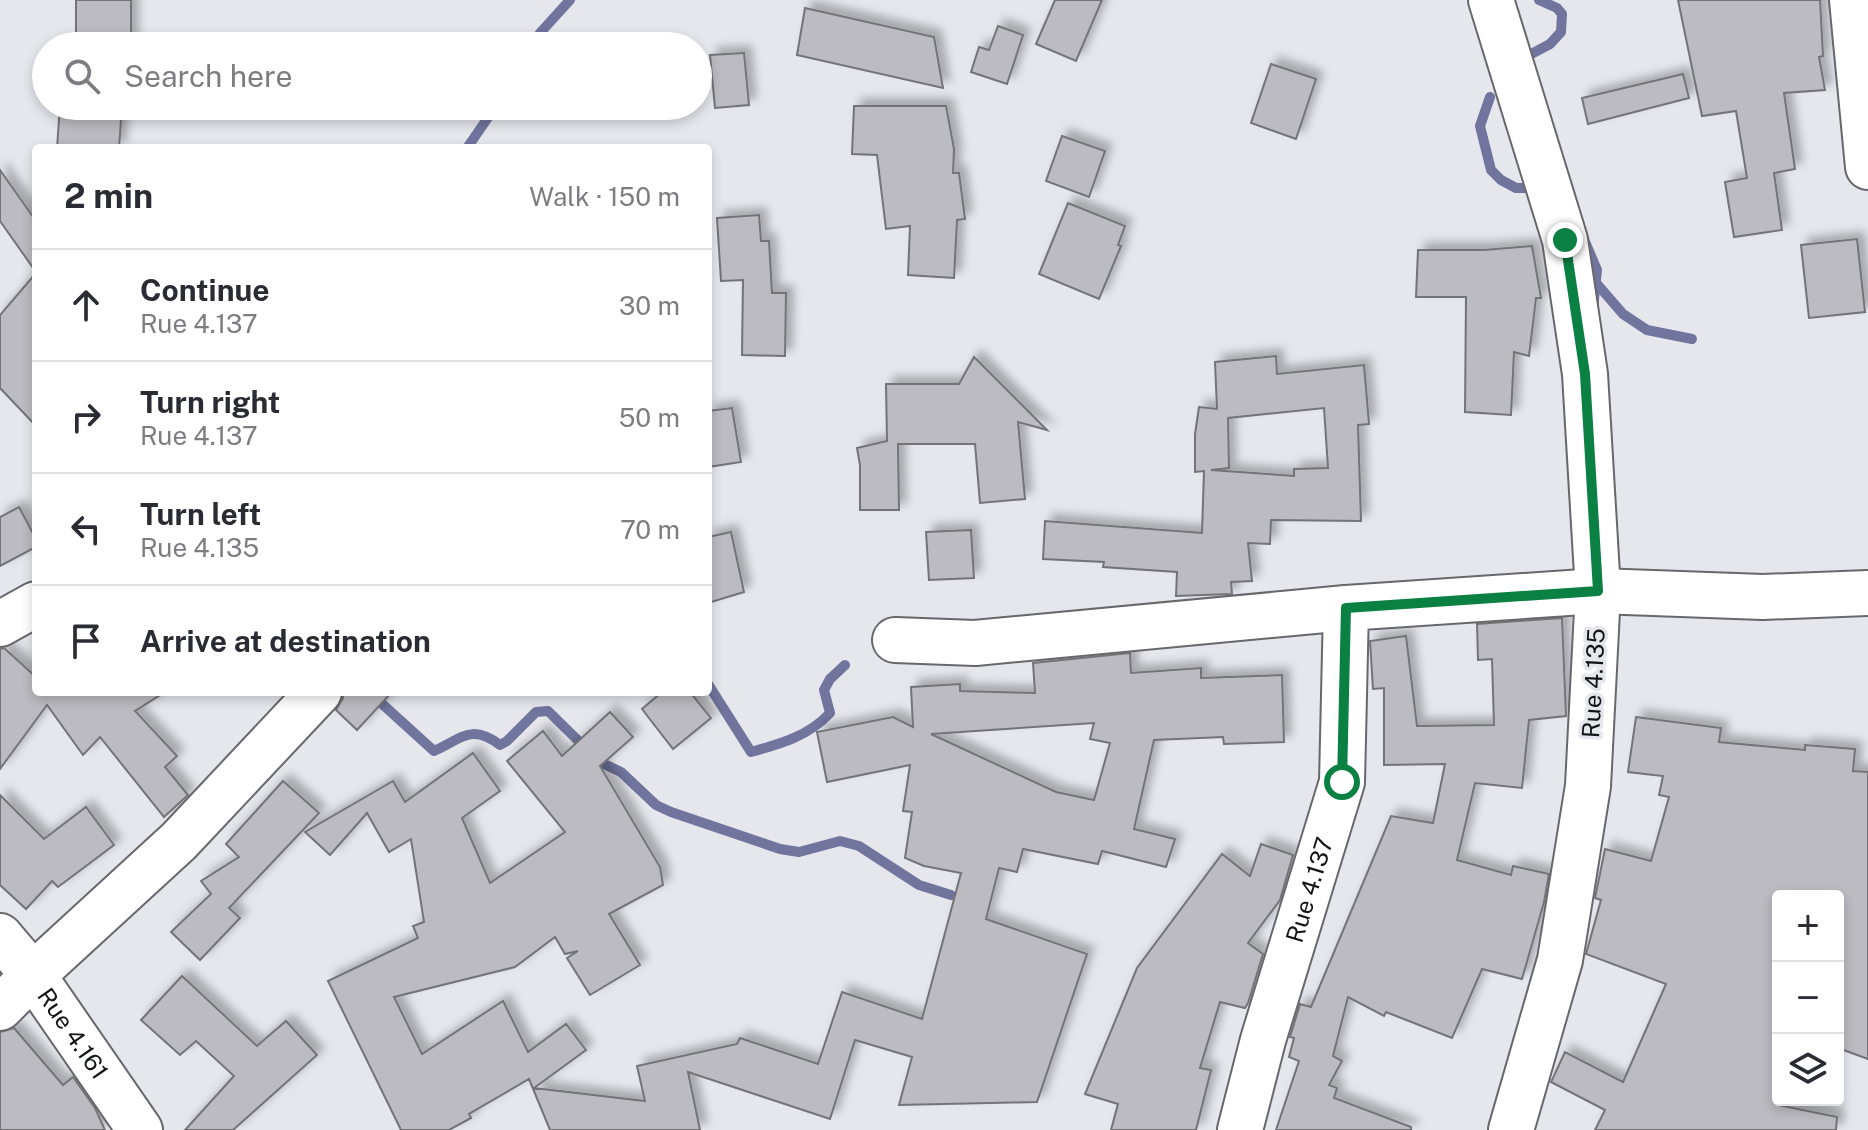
<!DOCTYPE html>
<meta charset="utf-8">
<style>
:root{--surface:#fff;--page:#f2f2f3;--text:#2b2b33;--muted:#7c7c81;--line:#e1e1e2}
body{margin:0;font-family:"Public Sans",sans-serif;background:var(--page);color:var(--text)}
.controls{position:absolute;right:24px;bottom:24px;display:grid;overflow:hidden;border-radius:8px;box-shadow:0 4px 12px #0003}
.controls button{width:72px;height:72px;display:grid;place-items:center;padding:0;border:0;border-bottom:2px solid var(--line);background:var(--surface);color:var(--text);font:40px sans-serif}
.stop{position:absolute;width:24px;height:24px;margin:-18px;border:6px solid #0b8043;border-radius:50%;background:#fff}
.stop.end{background:#0b8043;border-color:#fff;box-shadow:0 2px 8px #0008}
.list{margin:0;padding:0;list-style:none}
h2{display:flex;justify-content:space-between;align-items:center;height:104px;margin:0;padding:0 32px;font-size:34px}
h2 small{font-size:26px;font-weight:400;color:var(--muted)}
.list li{display:grid;grid-template-columns:52px 1fr auto;gap:24px;align-items:center;box-sizing:border-box;height:112px;padding:0 32px;border-top:2px solid var(--line)}
.list b{display:block;font-size:30px;white-space:nowrap}
.list p{margin:0;font-size:26px;white-space:nowrap;color:var(--muted)}
.list em{font-size:26px;font-style:normal;color:var(--muted)}
.icon{flex:none;width:44px;height:44px;fill:none;stroke:currentColor;stroke-width:2;stroke-linecap:round;stroke-linejoin:round}
.map{position:relative;flex:none;width:1868px;height:1130px;overflow:hidden}
.search{position:absolute;background:var(--surface);box-shadow:0 4px 12px #0003;left:32px;top:32px;width:680px;height:88px;display:flex;align-items:center;gap:20px;box-sizing:border-box;padding:0 28px;border-radius:44px;color:var(--muted);font-size:30px}
.panel{position:absolute;background:var(--surface);box-shadow:0 4px 12px #0003;left:32px;top:144px;width:680px;height:552px;border-radius:8px}
.map>svg:first-child{display:block}
</style>
<div class="map">
<svg width="1868" height="1130" viewBox="0 0 1868 1130">
<defs>
<filter id="shadow"><feDropShadow dx="7" dy="-7" stdDeviation="4" flood-color="#0004"/></filter>
</defs>
<rect width="100%" height="100%" fill="#e6e7ed"/>
<g fill="none" stroke-linecap="round" stroke-linejoin="round">
<g stroke="#71759e" stroke-width="10">
<path d="M532 46 540 33 570 0"/>
<path d="M1520 60 1550 44 1561 32 1562 14 1557 8 1539 0"/>
<path d="M1490 97 1480 126 1491 170 1501 180 1516 188H1538"/>
<path d="M467 148 496 106"/>
<path d="M1583 237 1597 270 1593 309"/>
<path d="M1597 284 1623 314 1647 330 1692 339"/>
<path d="M708 684 751 752C780 744 809 736 830 713L824 690 830 679 845 665"/>
<path d="M369 692 434 751C461 739 471 723 500 745L507 741 536 712 548 711 600 762 621 772 656 805 671 812 780 849 799 852 840 841 859 846 919 885 951 895"/>
</g>
</g>
<g fill="#bbbbc1" stroke="#737378" stroke-width="2" fill-rule="evenodd" filter="url(#shadow)">
<rect x="76" y="0" width="55" height="46"/>
<path d="M1055 0H1102L1076 61 1036 44Z"/>
<path d="M1678 0H1820L1823 56 1819 57 1825 90 1784 93 1795 169 1774 173 1782 230 1734 237 1725 182 1747 178 1736 111 1702 116Z"/>
<path d="M805 8 934 37 943 88 797 55Z"/>
<path d="M998 26 1023 35 1007 84 971 72 979 47 989 50Z"/>
<path d="M744 53 749 105 715 108 710 55Z"/>
<path d="M1271 64 1316 79 1296 139 1251 123Z"/>
<path d="M1683 74 1689 98 1588 124 1582 98Z"/>
<path d="M60 106H122L119 148H57Z"/>
<path d="M854 106H946L954 149 953 173H959L965 219 957 220 954 278 908 275 910 226 886 229 877 155 852 154Z"/>
<path d="M1062 136 1105 151 1089 197 1046 181Z"/>
<path d="M0 170 36 221V272L0 221Z"/>
<path d="M1068 203 1125 226 1118 245 1121 246 1099 299 1039 274Z"/>
<path d="M759 215 761 241H769L772 293H786L785 356 742 355 743 280 721 281 717 218Z"/>
<path d="M1857 239 1865 312 1809 318 1801 245Z"/>
<path d="M1532 246 1541 298H1536L1529 356 1514 352 1511 415 1465 412 1466 297H1416L1418 250H1484Z"/>
<path d="M36 273V426L0 388V315Z"/>
<path d="M1276 356 1277 374 1364 365 1369 424 1358 425 1361 521 1271 520 1270 544 1248 543 1252 581 1231 582 1232 594 1176 596 1177 572 1103 567 1104 562 1043 559 1045 521 1202 533 1204 471 1195 472V434L1199 407 1217 409 1215 362ZM1324 408 1328 468 1294 469V476L1211 470 1229 468 1228 418Z"/>
<path d="M974 357 1047 430 1018 422 1025 499 980 503 975 444H898L899 510H860V465L857 448 887 441 886 384H959Z"/>
<path d="M732 408 741 462 708 467V411Z"/>
<path d="M19 507 36 539V547L0 566V517Z"/>
<path d="M971 530 974 578 929 580 926 532Z"/>
<path d="M731 532 744 592 708 603V537Z"/>
<path d="M1562 618 1566 716 1529 720 1522 788 1475 783 1457 860 1511 875 1513 866 1549 874 1544 902 1522 979 1482 969 1452 1038 1386 1012 1384 1016 1348 997 1333 1056 1342 1061 1329 1085 1337 1088 1334 1098 1411 1127V1130H1276L1299 1061 1289 1057 1294 1038 1290 1037 1300 1004 1311 1007 1391 816 1433 823 1445 764 1384 765V688L1373 689 1370 641 1406 636 1417 726 1494 725 1492 659 1478 660 1477 624Z"/>
<path d="M4 648 36 677V692H165L135 711 177 756 165 767 188 795 164 817 100 737 83 755 47 705 0 769V649Z"/>
<path d="M1130 653 1131 673 1201 668V678L1282 675 1284 742 1224 744 1223 737 1154 740 1134 829 1175 839 1166 867 1102 851 1098 864 1023 849 1017 872 999 868 986 919 1087 954 1037 1102 899 1105 912 1057 855 1040 830 1119 688 1072 700 1130H550L529 1079 469 1114 471 1118 449 1130H401L328 981 418 938 413 926 424 922 411 839 389 852 367 813 330 855 305 832 393 781 405 802 473 753 500 791 462 818 490 883 565 832 507 761 543 731 562 756 610 712 633 737 600 766 660 867 663 885 609 914 640 965 590 995 567 958 578 951 565 954 555 937 515 967 394 997 422 1054 503 1001 528 1052 566 1024 586 1050 534 1088 645 1101 637 1066 737 1044 740 1038 818 1064 842 992 922 1019 961 873 924 866 905 858 912 812 903 811 910 765 827 782 817 732 893 717 913 727 911 687 960 684V691L1035 693 1033 663ZM1094 723 1090 739 1110 743 1094 800 1056 792 931 734Z"/>
<path d="M343 692H392L357 730 336 710 343 698Z"/>
<path d="M662 692H690L711 718 673 749 642 709Z"/>
<path d="M1636 717 1721 728 1719 742 1805 750V745L1855 749 1853 771 1868 772V1059L1838 1048V896H1778V1105L1837 1117 1836 1130H1595L1605 1110 1551 1082 1565 1052 1623 1082 1666 984 1586 954 1601 900 1595 898 1605 849 1651 861 1669 797 1659 795 1663 776 1628 772Z"/>
<path d="M283 781 319 813 229 908 240 918 200 960 171 932 211 894 201 881 239 857 226 844Z"/>
<path d="M0 795 44 839 86 807 114 845 58 887 52 881 26 909 0 885Z"/>
<path d="M1261 844 1293 855 1280 900 1248 943 1263 954 1248 1003 1245 1008 1220 1002 1200 1068 1211 1070 1196 1130H1111L1118 1104 1085 1094 1137 968 1222 854 1250 876Z"/>
<path d="M182 976 257 1046 286 1021 317 1055 233 1130H185L234 1076 196 1041 180 1055 141 1020Z"/>
<path d="M14 1028 63 1085 73 1077 95 1108 105 1130H0V1032Z"/>
</g>
<g fill="none" stroke-linecap="round" stroke-linejoin="round">
<g stroke="#67676c" stroke-width="48">
<g id="minor">
<path d="M1491 0 1565 240 1585 374 1598 591 1588 786 1560 960 1511 1130"/>
<path d="M1852 0 1868 167"/>
<path d="M0 624 36 604"/>
<path d="M895 640 975 643 1346 608"/>
<path id="s1" d="M0 936 33 975 140 1130"/>
<path d="M0 1008 33 975 179 841 319 692"/>
<path id="s2" d="M1240 1130 1263 1040 1342 782 1346 608 1598 591 1763 597 1868 593"/>
</g>
</g>
<use href="#minor" stroke="#fff" stroke-width="44"/>
</g>
<g fill="none" stroke-linecap="round" stroke-linejoin="round">
<path stroke="#0b8043" stroke-width="10" d="M1342 782 1346 608 1598 591 1585 374 1565 240"/>
</g>
<g text-anchor="middle" dominant-baseline="central" stroke-width="7" stroke-linejoin="round" paint-order="stroke">
<g font-size="24" fill="#131416" stroke="#e6e7ed">
<text transform="translate(1593 683) rotate(-87)">Rue 4.135</text>
<text stroke="none"><textPath href="#s2" startOffset="250">Rue 4.137</textPath></text>
<text stroke="none"><textPath href="#s1" startOffset="122">Rue 4.161</textPath></text>
</g>
</g>
</svg>
<div class="controls">
<button>+</button>
<button>−</button>
<button><svg class="icon" aria-label="layers" viewBox="0 0 24 24"><path d="M12 4l9 5-9 5-9-5zM3 14l9 5 9-5"/></svg></button>
</div>
<div class="stop" style="left:1342px;top:782px"></div>
<div class="stop end" style="left:1565px;top:240px"></div>
<div class="search"><svg class="icon" aria-label="search" viewBox="0 0 24 24"><circle cx="10" cy="10" r="6"/><path d="M15 15l6 6"/></svg>Search here</div>
<section class="panel">
<h2>2 min<small>Walk · 150 m</small></h2>
<ul class="list">
<li><svg class="icon" aria-label="ahead" viewBox="0 0 24 24"><path d="M12 20V5M6 11l6-6 6 6"/></svg><div><b>Continue</b><p>Rue 4.137</p></div><em>30 m</em></li>
<li><svg class="icon" aria-label="right" viewBox="0 0 24 24"><path d="M7 20v-9h11M14 6l5 5-5 5"/></svg><div><b>Turn right</b><p>Rue 4.137</p></div><em>50 m</em></li>
<li><svg class="icon" aria-label="left" viewBox="0 0 24 24"><path d="M17 20v-9H6M10 6l-5 5 5 5"/></svg><div><b>Turn left</b><p>Rue 4.135</p></div><em>70 m</em></li>
<li><svg class="icon" aria-label="arrive" viewBox="0 0 24 24"><path d="M6 21V4h12l-3 4 3 4H6"/></svg><div><b>Arrive at destination</b></div></li>
</ul>
</section>
</div>
